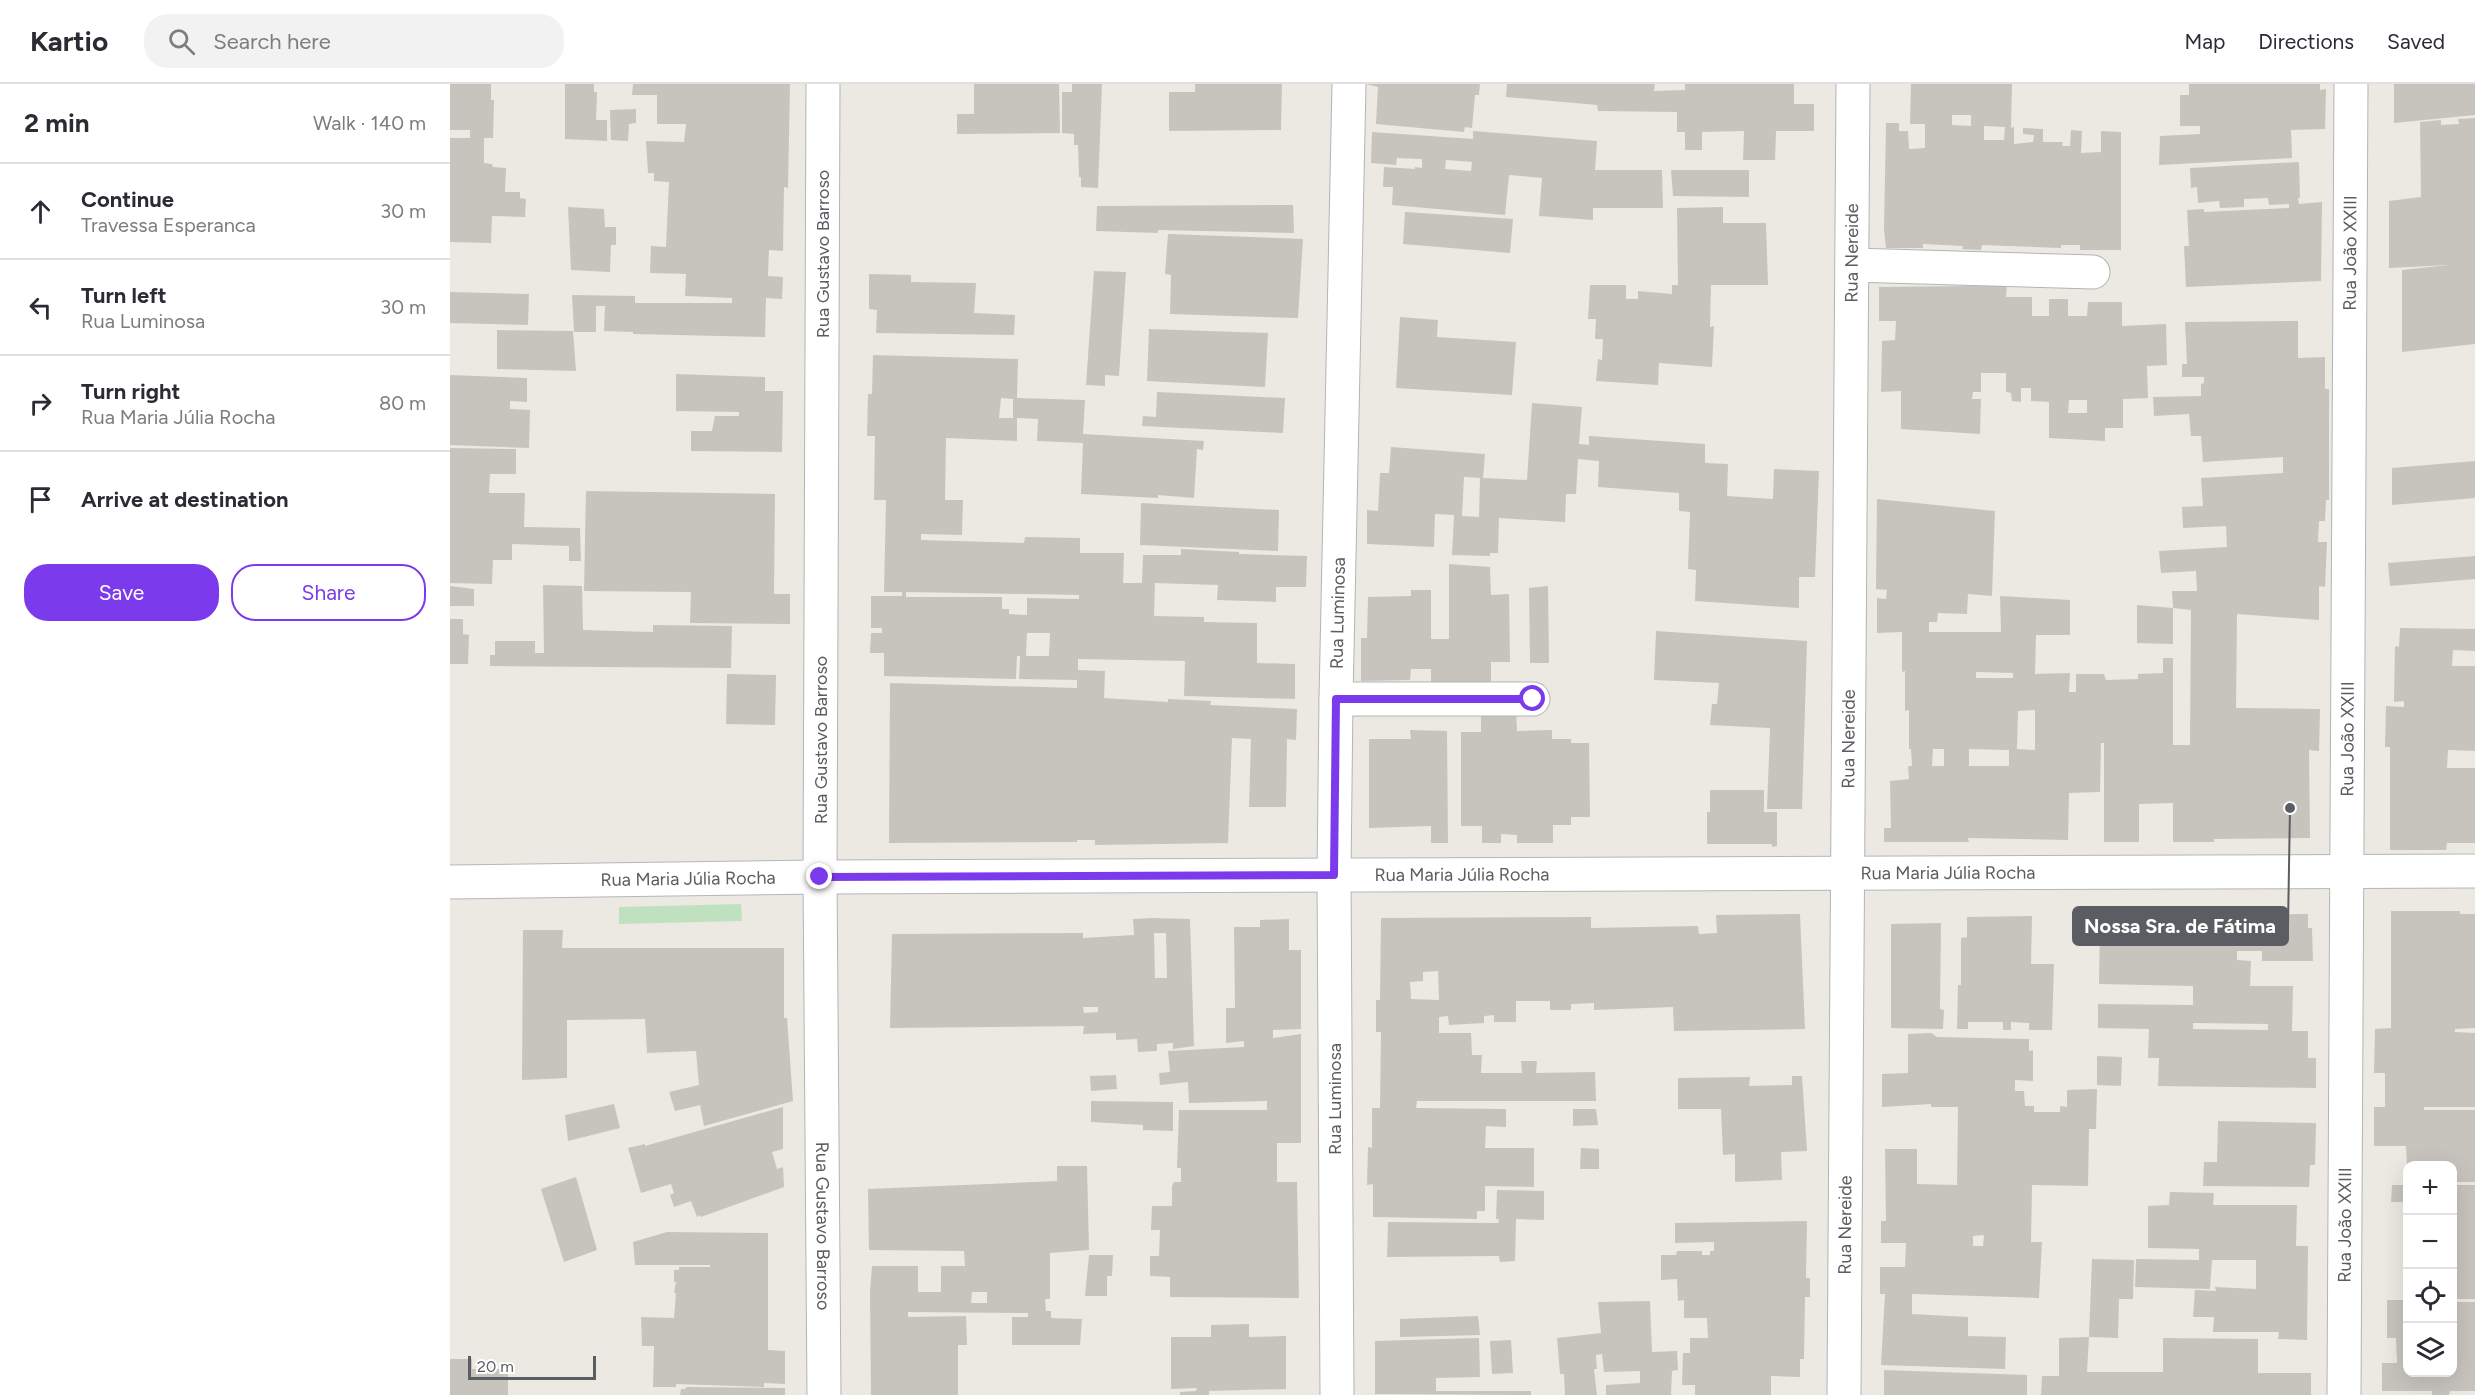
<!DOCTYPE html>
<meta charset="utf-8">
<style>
:root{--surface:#fff;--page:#f2f2f3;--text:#2b2b33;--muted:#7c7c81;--line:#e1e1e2;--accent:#7c3aed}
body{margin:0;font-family:Figtree,sans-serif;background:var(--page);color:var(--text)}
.controls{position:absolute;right:18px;bottom:18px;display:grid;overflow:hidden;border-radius:12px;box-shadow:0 6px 24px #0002}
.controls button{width:54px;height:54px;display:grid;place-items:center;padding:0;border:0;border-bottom:2px solid var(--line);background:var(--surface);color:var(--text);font:30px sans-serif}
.scale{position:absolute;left:18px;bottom:15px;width:128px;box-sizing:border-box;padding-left:6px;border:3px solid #5a5d61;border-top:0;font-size:16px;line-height:21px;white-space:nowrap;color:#5a5d61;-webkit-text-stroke:4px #fff;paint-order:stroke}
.stop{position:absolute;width:18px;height:18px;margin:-14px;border:4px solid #7c3aed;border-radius:50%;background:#fff}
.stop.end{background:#7c3aed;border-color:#fff;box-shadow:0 2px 6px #0008}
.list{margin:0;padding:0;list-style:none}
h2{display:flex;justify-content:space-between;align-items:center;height:78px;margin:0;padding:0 24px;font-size:26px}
h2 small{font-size:20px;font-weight:400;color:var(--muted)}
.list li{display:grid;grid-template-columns:39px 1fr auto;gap:18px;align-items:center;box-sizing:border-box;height:96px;padding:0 24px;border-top:2px solid var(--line)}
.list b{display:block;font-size:22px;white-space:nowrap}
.list p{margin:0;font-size:20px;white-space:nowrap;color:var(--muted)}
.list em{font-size:20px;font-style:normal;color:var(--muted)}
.actions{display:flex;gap:12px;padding:18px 24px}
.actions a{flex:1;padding:14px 0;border:2px solid var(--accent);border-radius:24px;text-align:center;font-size:21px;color:var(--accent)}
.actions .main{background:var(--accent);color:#fff}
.icon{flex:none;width:33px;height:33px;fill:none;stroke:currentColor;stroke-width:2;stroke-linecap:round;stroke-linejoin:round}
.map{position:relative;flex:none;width:2025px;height:1311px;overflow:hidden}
header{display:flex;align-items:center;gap:36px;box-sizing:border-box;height:84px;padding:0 30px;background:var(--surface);border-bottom:2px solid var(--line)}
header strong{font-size:28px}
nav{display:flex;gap:33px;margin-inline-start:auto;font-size:21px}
.search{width:420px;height:54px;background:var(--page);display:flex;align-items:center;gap:15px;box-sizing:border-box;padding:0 21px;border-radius:24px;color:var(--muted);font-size:22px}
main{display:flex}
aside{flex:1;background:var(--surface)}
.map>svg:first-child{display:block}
</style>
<header>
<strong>Kartio</strong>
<div class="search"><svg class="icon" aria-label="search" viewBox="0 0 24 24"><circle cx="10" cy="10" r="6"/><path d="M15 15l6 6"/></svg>Search here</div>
<nav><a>Map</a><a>Directions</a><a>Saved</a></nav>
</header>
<main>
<aside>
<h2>2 min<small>Walk · 140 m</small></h2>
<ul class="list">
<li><svg class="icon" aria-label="ahead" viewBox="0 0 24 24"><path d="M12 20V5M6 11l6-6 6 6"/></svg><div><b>Continue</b><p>Travessa Esperanca</p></div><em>30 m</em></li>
<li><svg class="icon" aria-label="left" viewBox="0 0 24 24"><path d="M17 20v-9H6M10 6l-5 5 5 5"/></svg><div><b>Turn left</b><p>Rua Luminosa</p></div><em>30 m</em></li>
<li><svg class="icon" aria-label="right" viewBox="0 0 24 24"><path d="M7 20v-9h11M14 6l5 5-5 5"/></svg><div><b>Turn right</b><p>Rua Maria Júlia Rocha</p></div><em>80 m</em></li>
<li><svg class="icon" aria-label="arrive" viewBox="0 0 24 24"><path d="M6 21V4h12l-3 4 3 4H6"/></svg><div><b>Arrive at destination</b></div></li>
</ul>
<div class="actions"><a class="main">Save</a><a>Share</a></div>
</aside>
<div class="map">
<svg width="2025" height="1311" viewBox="0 0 2025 1311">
<rect width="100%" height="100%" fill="#ece9e2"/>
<path fill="#c0e1c0" d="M291 820 292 837 169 840V823Z"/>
<g fill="#c7c4be" fill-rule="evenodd">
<path d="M0 0H41V16H44L43 54H34V79L42 80 43 83 56 84 55 108H70V114L76 115 75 133 42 132 41 159 0 158V54H20V46H0Z"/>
<path d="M115 0H144V8H147L146 36H157V57L115 55Z"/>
<path d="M183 0H340L338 104 334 103 333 167 319 166 318 192 333 193 332 215 316 214 315 253 183 250V248L154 247 155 222H146V248H124L122 211 185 212V219H282V214L235 212 236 190 200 189 201 162 216 163 219 98 204 97V89H198L196 57 234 58 236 40H207V11H182Z"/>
<path d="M524 0H609L610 49 507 50V30H524Z"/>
<path d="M622 0H652L648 104 631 103V93H629L628 61H624V50L612 49V8H622Z"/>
<path d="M745 0H832L831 46 719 47V8H745Z"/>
<path d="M916 0H1030L1029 11H1025L1022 44 1015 43 1014 48 926 40 928 3Z"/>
<path d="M1057 0H1205L1204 7 1235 6V0H1344V20H1364V47H1326L1325 76H1293L1294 47 1252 48V66H1235V48H1227V28L1148 27 1147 21 1056 13Z"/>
<path d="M1461 0H1562L1561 44 1564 43V60L1583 58 1584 51 1573 50V44L1593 45V58H1613L1612 62H1620L1621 46 1632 47 1631 69 1651 68V47L1671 48V166H1630V161H1611V164L1532 161 1531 166 1512 165 1513 162 1473 160V164H1436L1434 146 1436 39H1449V47H1458L1459 65 1475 64V40H1460ZM1502 31H1521V42L1502 41ZM1534 42 1555 43 1554 56H1534Z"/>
<path d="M1739 0H1870V6L1876 5 1875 45 1841 46 1842 74 1709 81 1710 52 1750 50V42H1730V11H1739Z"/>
<path d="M1944 0H2025V31L1944 39Z"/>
<path d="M186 25V39L179 40 178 57 161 56 160 26Z"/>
<path d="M2025 34V260L1952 268V186L1999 181 1939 184V117L1971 113 1970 38 1991 36V41L2009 40 2008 35Z"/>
<path d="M1023 47 1147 57 1145 86H1212L1213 124H1143V136L1089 132 1092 94 1059 91 1055 131 942 121 943 103H933L934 83 965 85V83L972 84V75L947 74 946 81 921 79 922 48 1023 55ZM996 76 1022 78 1021 87 995 85Z"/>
<path d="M1849 78 1850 114H1848L1849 120 1872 118 1871 197 1736 203 1734 162H1739L1737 126 1754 125V128L1839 124V120L1819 121 1818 114 1794 115V123L1770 124 1769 117 1748 119 1747 103 1741 104 1740 84Z"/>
<path d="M1221 86H1299V113L1223 112Z"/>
<path d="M843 121 844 149 708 146V149L646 147 647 122Z"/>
<path d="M118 123 154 125 155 143H166V161H161L160 188 121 186Z"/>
<path d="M1273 123V139H1316L1318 201H1261L1260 243 1264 242 1262 283 1209 279 1208 301 1146 297 1148 275 1152 276 1153 255H1145L1146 235H1138L1140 201H1176V215H1188V207L1222 210V201H1228L1227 124Z"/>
<path d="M955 128 1063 135 1060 169 953 160Z"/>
<path d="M718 150 853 155 848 234 720 230 721 191 715 190Z"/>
<path d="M644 187 676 188 669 292 655 291V302L636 301Z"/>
<path d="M419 190 461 191V198L526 199 524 229 565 231 564 251 426 249 427 226 419 225Z"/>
<path d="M1520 197 1557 198 1556 213H1582V232H1599V215H1618V232H1637L1638 218H1672V242L1716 240 1717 281 1697 282 1698 314 1673 315V344H1655V357L1599 354V318L1581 317V304H1571V318L1562 317 1561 309 1556 308V289H1531V308H1523L1522 315H1531L1530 350 1451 345V307L1431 308 1432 257 1445 256 1446 237H1429V203L1520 202ZM1619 316H1637V329H1618Z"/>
<path d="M0 208 79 210 78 241 0 239Z"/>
<path d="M950 233 988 236 987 253 1066 258 1062 311 946 304Z"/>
<path d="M1848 237V274L1875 273V305H1879V416H1876L1875 437H1869L1868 458H1877L1875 503 1869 502V536L1787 530 1786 624 1870 625 1869 667 1859 666 1860 754 1764 755V758H1723V719L1689 720V758H1654V659H1651L1650 708 1619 709 1618 756 1518 754 1519 758H1434V744H1441L1440 697 1459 695 1458 682H1462L1461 665H1459V626L1455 627V587L1452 588V548L1427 549V514L1436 515 1437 506 1426 505 1427 415 1545 427 1542 512 1518 510 1517 530 1488 529 1487 538H1479V548H1551L1550 512 1620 516V551H1586L1585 590 1620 589 1619 608H1626V590H1654L1656 596 1688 595V590L1713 589V574H1723V661H1740L1741 526 1723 524 1722 507H1747L1746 487 1711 489 1709 467 1777 463 1776 442 1733 444 1732 423 1753 422 1751 394 1833 389V373L1753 378 1751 352H1741L1739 330 1704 332 1703 313 1751 312V300L1754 299V293H1732V280H1737L1735 238ZM1526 588 1563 589V594H1526ZM1585 626V666L1567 665 1568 627ZM1483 665H1494V682H1482ZM1519 665 1559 666V682H1519Z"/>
<path d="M699 245 818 249 815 303 697 297Z"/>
<path d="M47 246 123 247 126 287 47 285Z"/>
<path d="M423 271 568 275 567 314 635 316 633 350 754 357 753 366 747 365 744 414 708 411V414L631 410 633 359 587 357 588 335 567 334V357L496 354 495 416H513L512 451 471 450V456L574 459 575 453 630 454V469H674L673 499H692L693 471H731V465L789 468V470L857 472 856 503H826V518L767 516 768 501 705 499 704 532 754 533V538L807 539V579L845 580V615L734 612 735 577 628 575V586L655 587 654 614 718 618V615L761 617 760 621 847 625 846 656 837 655 836 723H799L801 655 782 654 778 759 645 761V756H627V758L439 759 440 599 627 604V596L569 595 570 572H567L566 595 434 592V569H420L421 549H432V544H421V512H452V508H434L436 416H424L425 352H417L418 310H422ZM551 314 563 315V334H549ZM456 508 574 510 629 511V515L577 514V531L559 530V525H552V513H456ZM577 549H600L599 572H576Z"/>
<path d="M226 290 315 293V307H333L332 368 241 367V347H262L265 332H289V328L226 327Z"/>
<path d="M0 291 77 294V318L60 317V325L80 326 79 364 0 361Z"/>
<path d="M707 308 835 314 833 349 692 342 693 332 706 333Z"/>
<path d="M1082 319 1132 323 1129 360 1139 361V352L1255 360V379L1278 380 1277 412 1323 415 1324 385 1369 387 1365 493H1349V524L1245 517 1246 486 1238 485 1240 428 1229 427V409L1148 403 1149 377 1128 375 1126 410H1116L1115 438 1049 434 1048 469H1040V472L1002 471 1004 431 985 430 984 463 917 460V426L928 427 930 389H939L941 363 1035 370 1033 394 1077 396ZM1014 393 1030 394 1029 433 1012 432Z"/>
<path d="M0 364 66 365V390H40L39 409H75L74 443 130 444 131 477H119V462L62 460V476H43L42 500 0 499Z"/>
<path d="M2025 377V414L1942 421V384Z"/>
<path d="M136 407 325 410 324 510H340V540L240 539 241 508 134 507Z"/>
<path d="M691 419 829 426 828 467 690 461Z"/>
<path d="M2025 472V495L1940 502 1938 479Z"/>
<path d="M999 480 1040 483 1041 511 1059 510 1060 578H1041V599H981V585H961L960 596 911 597V554H917L918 513 961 512V506H981V555H999Z"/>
<path d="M93 501 132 502 133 546 203 548V541L282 542 281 584 40 582V571H45V557H85V569H94Z"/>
<path d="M0 502 24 505V522H0Z"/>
<path d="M1098 502 1099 579H1080L1079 504Z"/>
<path d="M1687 521 1723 524V560L1687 559Z"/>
<path d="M0 535H13V550L19 551 18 580H0Z"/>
<path d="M1950 544 2025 545V567L2003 566 2002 582H2025V667L1998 666 1997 684H2025V759H1997L1996 766H1940V663H1935L1936 622 1954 623V617L1944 618 1945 562 1949 563Z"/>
<path d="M1206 547 1357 557 1352 725H1317L1320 644 1260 641 1262 620H1267L1269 599 1204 596Z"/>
<path d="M277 590 326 591 325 641 276 640Z"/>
<path d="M1066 626 1067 647 1102 646V655H1121V659H1139L1140 733H1121V741H1103V759H1067V751L1051 750V759H1032V742H1011V648H1031V632H1050V627Z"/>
<path d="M960 646 997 647 998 759H981V742L919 744V655H961Z"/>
<path d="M1260 706H1314V728H1327V762L1322 763V760H1257V728H1260Z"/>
<path d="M1941 827H2010V830H2025V944L2005 945V948L2025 949V1023H1974V1026H2025V1098H2002V1082H1957L1956 1062H1924V1023H1935V989H1924L1925 945 1941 944Z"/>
<path d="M1674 828 1715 829V834H1768L1767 840H1787V831L1858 830V844H1862L1863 877H1812V867H1787V876L1801 877 1800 902H1843L1842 947H1858V974H1866V1004L1708 1002 1709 974H1698L1699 945 1648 944V920L1743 921V902L1649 900 1650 835 1674 834ZM1743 939 1818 940V946L1743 945Z"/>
<path d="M1350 830 1355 945 1224 947 1223 923 1144 926V919L1121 920V926H1100V917H1066V938H1044V931L1034 932V939L999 941 998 932 989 933V949H1021L1022 971H1032L1031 989H1072L1071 977H1087L1086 989 1145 988 1146 1017H967L966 1024 1056 1025V1043L1036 1042 1035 1064H1084V1103L1035 1102V1127H1027V1135L923 1133V1100L917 1101 918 1063 922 1064V1024H930L931 948H926V916H930L931 834 1141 833V844L1248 842 1249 850 1267 849 1266 831ZM988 887 989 916 961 915 960 898 973 897V888Z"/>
<path d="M1582 832 1581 880H1604L1602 946H1579V939L1561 938V946H1553V938H1518V945H1507L1508 901H1511V854L1517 853V833Z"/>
<path d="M703 834 740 835 744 962 723 965V959L707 960V967L688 968 687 955 666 956V949L633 950 634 942 440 944 442 850 633 849V854L684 851 683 835ZM704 849H716L717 894H705ZM633 923H648V928L634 929Z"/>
<path d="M839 835V866H851V945L823 946V954L851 950V1059H827V1098H847L849 1214 720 1213V1193L700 1192V1172H709L710 1146H701L702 1122H722V1102L724 1098H731V1084H727L729 1026H817V1017L739 1019 738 998 710 1001 709 989 720 988 718 967 794 963V957L776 959V924H785L784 843H810V836Z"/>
<path d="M1491 839 1490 925 1494 926 1493 945 1441 944V840Z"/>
<path d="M73 846H113L112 864H334V934H337L343 1017 254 1042 250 1021 225 1027 219 1008 249 1001 246 967 197 969 195 935 117 936V994L72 996Z"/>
<path d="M1481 949 1487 953 1579 955V967L1583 966V997L1565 996V1007H1574L1575 1022H1584V1028H1610V1022L1617 1023V1006L1647 1005 1646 1045H1639L1638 1102 1582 1101 1581 1158H1592L1589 1214 1462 1210V1230L1518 1233V1252L1556 1253 1555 1285 1431 1281 1435 1210H1430V1183H1455L1456 1159H1431V1137H1436L1435 1065H1467V1100L1507 1101 1508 1023H1481V1020L1432 1023V990L1458 989V950ZM1534 1151 1533 1162H1523V1152Z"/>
<path d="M1647 972 1672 973 1671 1002 1647 1001Z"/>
<path d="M666 991 667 1005 641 1007 640 992Z"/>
<path d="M1342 992H1352L1357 1067 1331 1068 1332 1096 1285 1098V1070L1273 1071 1271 1025H1228V994L1300 993 1299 1002 1342 1001Z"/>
<path d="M641 1017 723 1018V1047L693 1046V1041L641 1038Z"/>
<path d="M164 1020 170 1044 118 1057 115 1031Z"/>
<path d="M333 1023V1065L322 1068 327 1085 333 1083 334 1103 251 1133 250 1131 247 1133 241 1117 224 1123 220 1111 224 1109 221 1100 191 1109 178 1064 195 1060V1062Z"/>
<path d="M1123 1025H1146L1148 1041 1123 1042Z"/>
<path d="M1768 1037 1866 1039 1865 1081H1860L1859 1103 1753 1102 1754 1078H1767Z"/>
<path d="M1131 1064 1149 1065V1085H1130Z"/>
<path d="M607 1082H637L639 1166 600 1169V1215H595L596 1227H601V1234L632 1235 630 1261H562V1233H578V1229L458 1228V1233L516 1232 517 1261H508V1311H421L420 1208 422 1182H468V1208H491V1182H515L514 1167 419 1166 418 1105 607 1097ZM522 1208H537V1219H521Z"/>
<path d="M126 1093 147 1166 114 1178 91 1105Z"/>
<path d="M1942 1101H1958V1118H1941Z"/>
<rect x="2002" y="1101" width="23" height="114"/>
<path d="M1047 1106 1094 1107V1136L1066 1135 1065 1177 1050 1178 1049 1172 937 1173 938 1138 1048 1139 1049 1135H1046Z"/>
<path d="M1720 1108 1764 1109 1763 1121H1847L1846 1162H1858L1857 1256 1828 1255 1829 1248H1763L1764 1233H1743L1745 1206 1766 1207 1765 1203 1806 1205V1176H1762L1760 1205 1685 1203 1686 1175 1749 1176V1165L1698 1164V1122L1719 1121Z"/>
<path d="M1357 1137 1356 1194H1360V1213H1355L1354 1275H1350V1293L1321 1292V1311H1245V1301H1232L1233 1269H1240V1254H1258L1257 1234H1234V1216L1228 1217 1227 1195 1211 1196V1171H1226L1227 1167H1252V1171H1260V1167H1264V1158L1225 1159V1139Z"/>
<rect x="1954" y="1139" width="4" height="38"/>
<path d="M217 1148 318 1149V1266L335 1267V1300L314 1299V1303L226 1300V1303H203L204 1262H192L191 1233 224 1234 226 1209H224L226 1198H224V1186H229V1183H260V1181H185L183 1158Z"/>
<path d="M639 1171H663L662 1192H657V1212H635Z"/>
<path d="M1642 1175 1684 1176 1683 1215H1669L1668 1254 1639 1253 1637 1288H1713V1254L1808 1255V1289H1861V1311H1591L1592 1292H1609V1254L1639 1253Z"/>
<path d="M1937 1216H1958V1288H2002V1218H2025V1307H2000L1999 1311H1982V1307H1932V1279H1947L1946 1254H1937Z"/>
<path d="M1200 1217 1202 1268 1227 1267 1228 1286 1222 1287 1221 1311H1156V1301L1190 1299V1287L1154 1288 1152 1270 1146 1271 1147 1285H1144L1147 1311H1115L1114 1290H1110L1107 1254 1151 1249 1148 1218Z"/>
<path d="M1028 1232 1030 1251 950 1253V1235Z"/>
<path d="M799 1240V1253L836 1252V1305L759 1307V1311H730V1308L746 1307 747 1304 721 1305V1253H761V1241Z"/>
<path d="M1029 1254 1030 1293 986 1294V1307H1081V1311L925 1310V1257Z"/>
<path d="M1061 1256 1063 1289 1042 1290 1040 1257Z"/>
<path d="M0 1275H22V1285H58V1311H0Z"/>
<path d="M1434 1286 1577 1291V1311H1434Z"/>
<path d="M236 1303 335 1304V1311H230L231 1305H236Z"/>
</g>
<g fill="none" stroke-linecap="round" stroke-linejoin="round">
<g stroke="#b2b4b8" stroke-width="35">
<g id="street">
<path id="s1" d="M373 0 370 793 374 1311"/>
<path d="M1402 181 1643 188"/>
<path d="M886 615H1083"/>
<path id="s2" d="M887 1311 884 791 886 615 899 0"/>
<path id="s3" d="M1394 1311 1403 0"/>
<path id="s4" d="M1894 1311 1901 0"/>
</g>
</g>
<g stroke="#b3b6bb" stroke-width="35">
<g id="secondary">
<path id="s5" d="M0 798 370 793 2025 787"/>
</g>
</g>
<use href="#street" stroke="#fff" stroke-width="33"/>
<use href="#secondary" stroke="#fff" stroke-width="33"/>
</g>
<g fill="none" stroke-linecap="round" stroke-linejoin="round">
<path stroke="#7c3aed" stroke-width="8" d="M370 793 884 791 886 615H1083"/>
</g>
<g text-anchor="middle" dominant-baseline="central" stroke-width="4.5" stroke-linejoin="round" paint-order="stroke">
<g font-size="18" fill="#5a5d61" stroke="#fff">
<text transform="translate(373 170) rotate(-90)">Rua Gustavo Barroso</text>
<text stroke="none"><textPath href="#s3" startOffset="1142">Rua Nereide</textPath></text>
<text stroke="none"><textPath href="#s4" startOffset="1142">Rua João XXIII</textPath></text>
<text stroke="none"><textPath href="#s2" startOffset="782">Rua Luminosa</textPath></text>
<text stroke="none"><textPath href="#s3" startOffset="656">Rua Nereide</textPath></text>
<text transform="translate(371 656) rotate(-90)">Rua Gustavo Barroso</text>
<text stroke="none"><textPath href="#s4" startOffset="656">Rua João XXIII</textPath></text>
<text stroke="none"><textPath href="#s5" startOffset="1498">Rua Maria Júlia Rocha</textPath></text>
<text stroke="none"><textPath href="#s5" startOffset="1012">Rua Maria Júlia Rocha</textPath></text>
<text stroke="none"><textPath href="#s5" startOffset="238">Rua Maria Júlia Rocha</textPath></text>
<text transform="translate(885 1015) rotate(-90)">Rua Luminosa</text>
<text stroke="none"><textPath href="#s1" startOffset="1142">Rua Gustavo Barroso</textPath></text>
<text stroke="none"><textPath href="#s3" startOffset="170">Rua Nereide</textPath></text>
<text stroke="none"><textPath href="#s4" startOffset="170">Rua João XXIII</textPath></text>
</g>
</g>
<path fill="none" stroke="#5a5d61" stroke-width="2" d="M1840 724L1838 842"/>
<circle fill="#5a5d61" stroke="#fff" stroke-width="2" cx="1840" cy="724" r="6"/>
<rect fill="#5a5d61" stroke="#5a5d61" stroke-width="2" x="1623" y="823" width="215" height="38" rx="6"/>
<g font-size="20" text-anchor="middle" font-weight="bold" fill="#fff">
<text x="1730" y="849">Nossa Sra. de Fátima</text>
</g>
</svg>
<div class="controls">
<button>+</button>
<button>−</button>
<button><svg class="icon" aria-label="locate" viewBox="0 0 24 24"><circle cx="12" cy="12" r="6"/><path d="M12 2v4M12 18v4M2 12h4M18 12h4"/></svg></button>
<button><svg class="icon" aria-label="layers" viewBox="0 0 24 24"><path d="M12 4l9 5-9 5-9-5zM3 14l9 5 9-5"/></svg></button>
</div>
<div class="scale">20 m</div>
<div class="stop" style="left:1083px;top:615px"></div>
<div class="stop end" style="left:370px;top:793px"></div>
</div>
</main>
